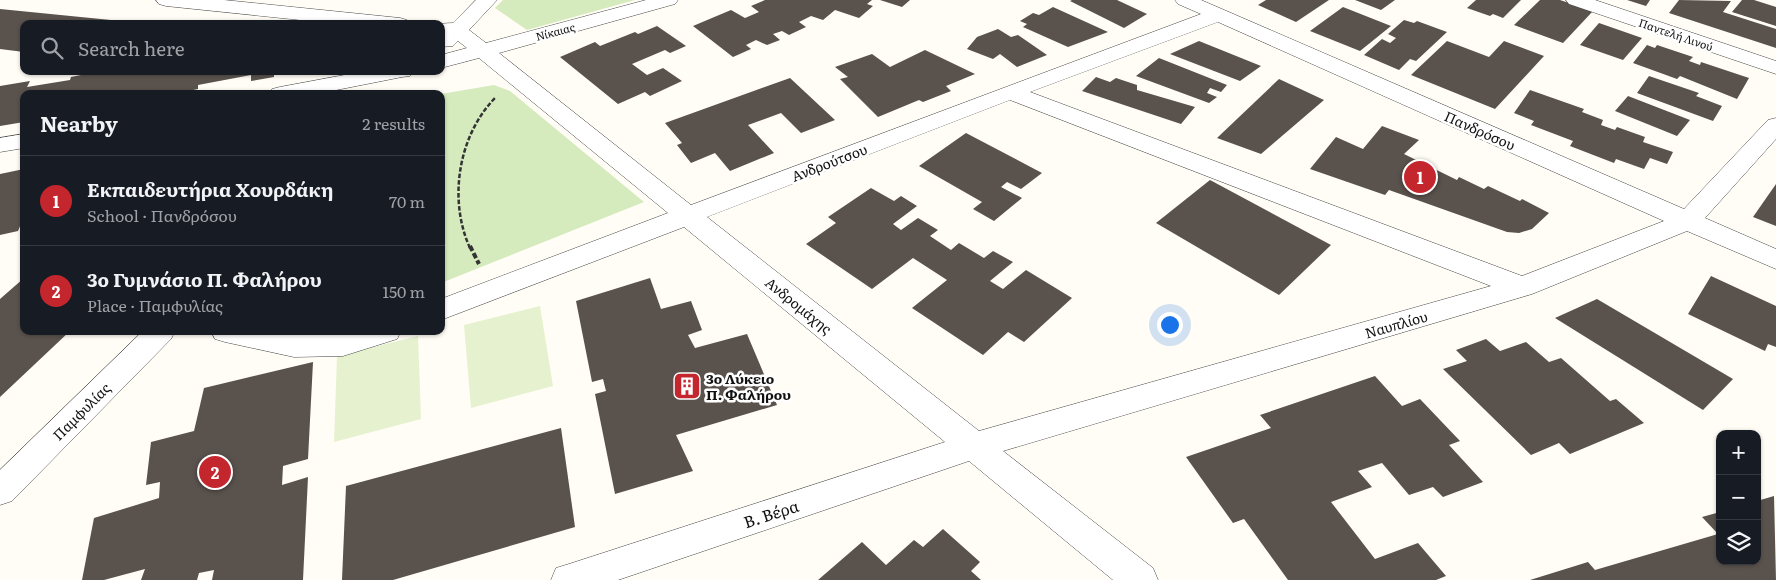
<!DOCTYPE html>
<meta charset="utf-8">
<style>
:root{--surface:#171b24;--page:#20242c;--text:#f1f3f6;--muted:#9ea1a6;--line:#363941;--accent:#c4262e}
body{margin:0;font-family:Literata,serif;background:var(--page);color:var(--text)}
.controls{position:absolute;right:15px;bottom:15px;display:grid;overflow:hidden;border-radius:10px;box-shadow:0 1px 4px #0004}
.controls button{width:45px;height:45px;display:grid;place-items:center;padding:0;border:0;border-bottom:1px solid var(--line);background:var(--surface);color:var(--text);font:25px sans-serif}
.you{position:absolute;left:1169px;top:324px;width:18px;height:18px;margin:-12px;border:4px solid #fff;border-radius:50%;background:#1a73e8;box-shadow:0 0 0 8px #1a73e833}
.badge{display:grid;place-items:center;width:32px;height:32px;border-radius:50%;background:var(--accent);color:#fff;font-size:16px;font-weight:700}
.pin{position:absolute;translate:-50% -50%;border:2px solid #fff;box-shadow:0 1px 5px #0006}
.list{margin:0;padding:0;list-style:none}
h2{display:flex;justify-content:space-between;align-items:center;height:65px;margin:0;padding:0 20px;font-size:21px}
h2 small{font-size:16px;font-weight:400;color:var(--muted)}
.list li{display:grid;grid-template-columns:32px 1fr auto;gap:15px;align-items:center;box-sizing:border-box;height:90px;padding:0 20px;border-top:1px solid var(--line)}
.list b{display:block;font-size:19px;white-space:nowrap}
.list p{margin:0;font-size:16px;white-space:nowrap;color:var(--muted)}
.list em{font-size:16px;font-style:normal;color:var(--muted)}
.icon{flex:none;width:28px;height:28px;fill:none;stroke:currentColor;stroke-width:2;stroke-linecap:round;stroke-linejoin:round}
.map{position:relative;flex:none;width:1776px;height:580px;overflow:hidden}
.search{position:absolute;background:var(--surface);box-shadow:0 1px 4px #0004;left:20px;top:20px;width:425px;height:55px;display:flex;align-items:center;gap:12px;box-sizing:border-box;padding:0 18px;border-radius:10px;color:var(--muted);font-size:19px}
.panel{position:absolute;background:var(--surface);box-shadow:0 1px 4px #0004;left:20px;top:90px;width:425px;height:245px;border-radius:10px}
.map>svg:first-child{display:block}
</style>
<div class="map">
<svg width="1776" height="580" viewBox="0 0 1776 580">
<rect width="100%" height="100%" fill="#fffdf5"/>
<g fill="#d5ebbd">
<path d="M503 0H635L527 30 495 8Z"/>
<path d="M494 85 510 91 644 202 441 283V94Z"/>
</g>
<g fill="#e6f2cf">
<path d="M540 306 553 386 471 408 464 325Z"/>
<path d="M418 336 421 419 334 442 337 356Z"/>
</g>
<g fill="#5a524d">
<path d="M765 0H872L867 4 873 6 859 18 835 10 823 20 811 16 799 22 806 27 789 35 782 31 773 34 780 40 767 45 756 40 746 45 751 49 733 57 693 26 731 10 745 18 759 12 751 6Z"/>
<path d="M880 0H910L902 7Z"/>
<path d="M1072 0H1117L1147 14 1124 28 1070 1Z"/>
<path d="M1266 0H1329L1296 22 1258 5Z"/>
<path d="M1355 0H1395L1381 10Z"/>
<path d="M1476 0H1521L1503 18 1493 14 1490 16 1467 8Z"/>
<path d="M1540 0H1560L1593 11 1563 43 1514 25Z"/>
<path d="M1627 0H1650L1646 6Z"/>
<path d="M1679 0 1731 1 1723 12 1776 29V48L1669 13Z"/>
<path d="M1742 0H1754L1776 7V26L1732 12Z"/>
<path d="M1053 7 1108 32 1068 47 1023 27 1027 24 1020 21 1033 13 1039 15Z"/>
<path d="M1343 7 1391 26 1360 51 1310 31Z"/>
<path d="M0 9 131 22V24H24V52L0 49Z"/>
<path d="M1404 20 1414 23 1417 21 1447 32 1416 61 1410 59 1399 70 1364 55 1382 39 1390 43 1396 38 1388 34Z"/>
<path d="M1599 23 1642 38 1623 60 1580 45Z"/>
<path d="M657 26 686 46 670 53 665 50 632 64 647 75 663 68 682 81 650 96 645 92 618 104 560 57 595 42 600 46 635 32 638 34Z"/>
<path d="M998 29 1011 37 1018 35 1047 55 1017 67 1000 54 993 59 967 49 977 37Z"/>
<path d="M1199 41 1261 66 1240 81 1170 54Z"/>
<path d="M1447 41 1489 57 1504 41 1544 56 1495 109 1411 75Z"/>
<path d="M1647 45 1655 48 1657 45 1693 57 1689 61 1700 65 1701 62 1749 78 1737 99 1680 76 1677 79 1633 63Z"/>
<path d="M925 50 975 74 946 86 951 91 923 102 919 100 878 117 840 79 848 77 835 67 872 54 890 67Z"/>
<path d="M1159 58 1227 85 1221 92 1210 88 1207 93 1217 97 1209 103 1136 76Z"/>
<path d="M101 71H150L149 75 170 71H274V77L251 81V75L198 85V89L175 94H24V122L0 126V86L30 81 27 87 70 80 71 77Z"/>
<path d="M1649 76 1699 93 1696 96 1722 106 1713 121 1637 93Z"/>
<path d="M1096 77 1110 82 1116 78 1137 85V90L1195 107 1181 124 1082 91Z"/>
<path d="M790 78 835 120 801 133 781 113 748 125 774 153 730 171 715 153 691 163 677 145 682 143 665 123Z"/>
<path d="M1279 79 1324 100 1261 154 1217 138Z"/>
<path d="M1530 90 1584 109 1582 112 1603 120 1601 125 1615 130 1617 127 1645 137 1643 142 1673 152 1667 164 1650 158 1644 169 1616 159 1614 163 1570 146 1573 141 1531 125 1534 121 1514 113Z"/>
<path d="M1628 96 1690 120 1677 136 1615 111Z"/>
<path d="M1382 126 1419 140 1404 154 1457 180 1459 177 1484 189 1488 186 1520 201 1522 199 1549 213 1532 229 1519 233 1507 232 1389 190 1385 195 1310 169 1336 137 1363 149Z"/>
<path d="M966 133 1042 173 1021 189 1007 182 1001 187 1022 198 994 221 973 209 982 202 919 166Z"/>
<path d="M24 169V217L18 231 0 235V174Z"/>
<path d="M1210 180 1331 245 1279 295 1156 223Z"/>
<path d="M1776 184V226L1753 217Z"/>
<path d="M871 188 894 201 901 196 917 206 893 224 901 230 918 218 938 230 930 236 951 250 959 243 984 258 993 251 1013 262 990 281 1003 289 1026 270 1072 298 1024 342 1008 332 983 355 912 308 947 280 913 258 872 289 806 244 836 223 828 217Z"/>
<path d="M1711 276 1776 306V347L1768 344 1765 351 1688 314Z"/>
<path d="M24 278V331H70L0 397V299Z"/>
<path d="M650 278 661 309 691 301 702 330 688 335 695 348 747 334 777 405 676 435 693 471 615 494 595 394 606 391 603 379 592 382 576 301Z"/>
<path d="M1597 299 1733 379 1703 410 1555 318Z"/>
<path d="M1486 339 1500 351 1526 342 1549 362 1561 358 1610 401 1616 399 1644 423 1570 454 1559 443 1531 455 1443 369 1467 361 1456 350Z"/>
<path d="M313 362 308 459 283 466 282 485 308 477 303 580H212L214 570 199 573 197 580H141L145 569 104 580H82L94 518 159 498 160 482 146 485 151 442 194 431 204 388Z"/>
<path d="M1375 376 1402 406 1420 399 1460 441 1449 445 1483 482 1443 497 1433 487 1409 495 1382 463 1358 471 1372 487 1331 502 1375 559 1418 543 1446 576 1436 580H1288L1244 519 1233 523 1186 457 1271 428 1260 415Z"/>
<path d="M561 428 575 527 393 580H342L346 486Z"/>
<path d="M1774 496 1776 580H1530L1588 562 1595 570 1718 534 1702 517 1720 512V561H1757V501Z"/>
<path d="M943 529 980 562 971 571 981 580H818L862 542 886 565 914 540 923 547Z"/>
</g>
<g fill="none" stroke-linecap="round" stroke-linejoin="round">
<g stroke="#444" stroke-width="1">
<g id="minor">
<path d="M156 0H224L400 18 407 20 410 24H339L166 6 159 4Z"/>
<path d="M476 0H497L469 30 486 43 646 0H678L675 4 499 53 691 205 1201 14 1178 4 1175 0H1201L1684 209 1768 120 1776 118V139L1705 218 1776 249V269L1687 231 1532 294 1003 451 1153 568 1158 580H1113L969 461 618 580H551L556 568 569 564 945 442 684 227 441 320V299L668 213 479 58 441 68V55L467 48 458 41 453 46 441 47V24H434L453 23ZM1218 22 1664 221 1522 276 1030 92ZM1010 100 1491 286 979 431 707 217Z"/>
<path d="M1566 0H1595L1776 61V74L1569 4Z"/>
<path d="M366 71H413L410 76 402 77 316 94H269L272 89 280 87Z"/>
<path d="M24 134V148L0 152V138Z"/>
<path d="M143 331H175L171 339 12 501 0 505V470Z"/>
<path d="M211 331H277L294 335 401 331 397 339 343 356 294 357 225 342 215 339Z"/>
</g>
</g>
<path stroke="#333" stroke-width="2.5" stroke-dasharray="4.5 2" stroke-linecap="butt" d="M470 248C448 200 458 135 496 97"/>
<path stroke="#333" stroke-width="4" stroke-dasharray="5.5 2.5" stroke-linecap="butt" d="M470 246 479 264"/>
<use href="#minor" fill="#fff" fill-rule="evenodd"/>
</g>
<defs>
<g id="building-square" transform="scale(1.4375)"><rect x="-9" y="-9" width="18" height="18" rx="4" fill="#c4262e" stroke="#fff"/><path d="M-4-6H4V6H1V3H-1V6H-4ZM-2.5-4.3h1.7v1.8h-1.7ZM.8-4.3h1.7v1.8H.8ZM-2.5-1h1.7V.8h-1.7ZM.8-1h1.7V.8H.8Z" fill="#fff"/></g>
</defs>
<g fill-rule="evenodd">
<use href="#building-square" x="687" y="386"/>
</g>
<g text-anchor="middle" dominant-baseline="central" stroke-width="5" stroke-linejoin="round" paint-order="stroke">
<g font-size="11" fill="#111" stroke="#fff">
<text transform="translate(555 31) rotate(-15)">Νίκαιας</text>
<text transform="translate(1676 34) rotate(19)">Παντελή Λινού</text>
</g>
<g font-size="14" fill="#111" stroke="#fff">
<text transform="translate(1480 130) rotate(24)">Πανδρόσου</text>
<text transform="translate(829 162) rotate(-21)">Ανδρούτσου</text>
<text transform="translate(799 305) rotate(39)">Ανδρομάχης</text>
<text transform="translate(1396 324) rotate(-16)">Ναυπλίου</text>
<text transform="translate(81 411) rotate(-45)">Παμφυλίας</text>
</g>
<g font-size="14" font-weight="bold" fill="#111" stroke="#fff" text-anchor="start">
<text x="706" y="378">3ο Λύκειο<tspan x="706" dy="16">Π. Φαλήρου</tspan></text>
</g>
<g font-size="16" fill="#111" stroke="#fff">
<text transform="translate(771 513) rotate(-18)">Β. Βέρα</text>
</g>
</g>
</svg>
<div class="controls">
<button>+</button>
<button>−</button>
<button><svg class="icon" aria-label="layers" viewBox="0 0 24 24"><path d="M12 4l9 5-9 5-9-5zM3 14l9 5 9-5"/></svg></button>
</div>
<div class="you"></div>
<div class="pin badge" style="left:1420px;top:177px">1</div>
<div class="pin badge" style="left:215px;top:472px">2</div>
<div class="search"><svg class="icon" aria-label="search" viewBox="0 0 24 24"><circle cx="10" cy="10" r="6"/><path d="M15 15l6 6"/></svg>Search here</div>
<section class="panel">
<h2>Nearby<small>2 results</small></h2>
<ul class="list">
<li><span class="badge">1</span><div><b>Εκπαιδευτήρια Χουρδάκη</b><p>School · Πανδρόσου</p></div><em>70 m</em></li>
<li><span class="badge">2</span><div><b>3ο Γυμνάσιο Π. Φαλήρου</b><p>Place · Παμφυλίας</p></div><em>150 m</em></li>
</ul>
</section>
</div>
